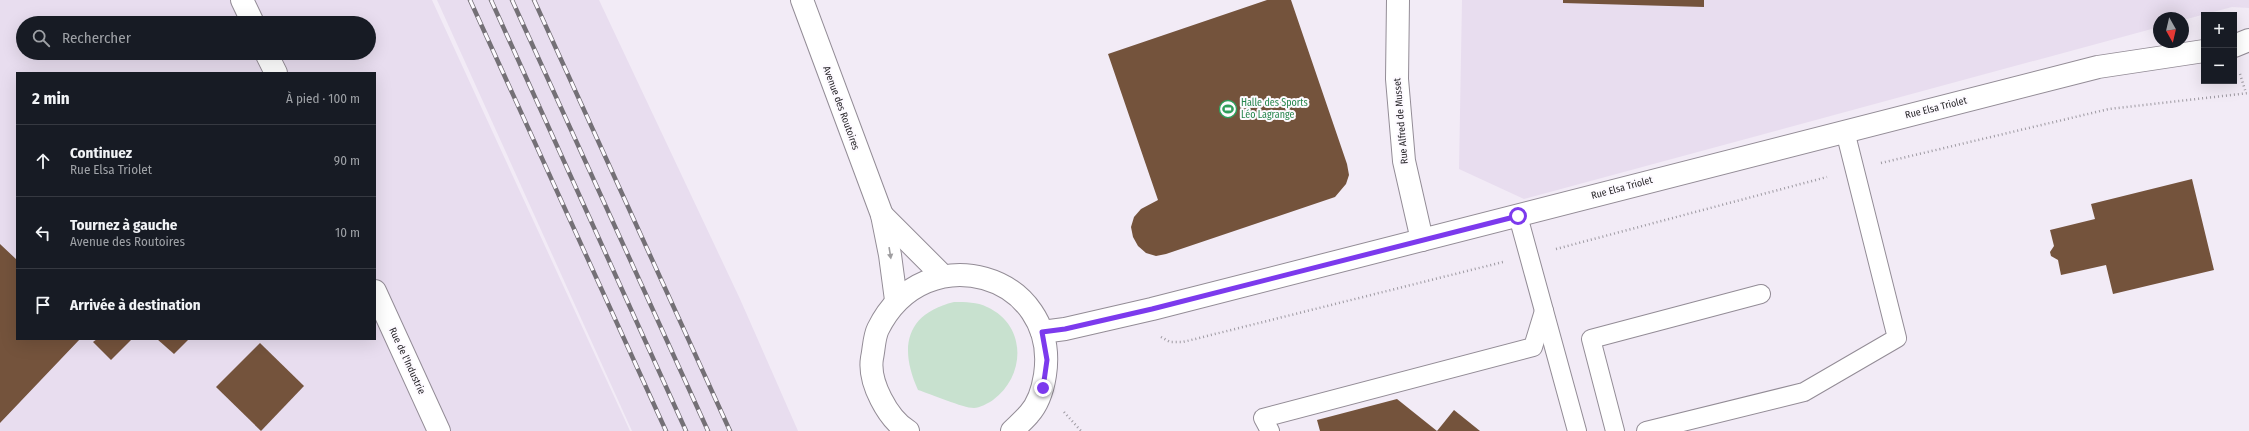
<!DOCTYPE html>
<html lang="fr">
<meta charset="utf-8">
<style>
:root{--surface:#171b24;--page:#242831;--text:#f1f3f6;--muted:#9ea1a6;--line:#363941}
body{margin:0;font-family:"Fira Sans Condensed",sans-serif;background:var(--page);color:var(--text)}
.controls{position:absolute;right:12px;top:12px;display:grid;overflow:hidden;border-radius:0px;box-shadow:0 4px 16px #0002}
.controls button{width:36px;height:36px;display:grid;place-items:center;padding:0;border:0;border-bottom:1px solid var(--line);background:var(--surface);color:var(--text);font:20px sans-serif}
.compass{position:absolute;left:2153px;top:12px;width:36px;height:36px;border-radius:50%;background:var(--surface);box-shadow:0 4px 16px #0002;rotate:172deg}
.stop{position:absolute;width:12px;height:12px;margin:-9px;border:3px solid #7c3aed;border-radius:50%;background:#fff}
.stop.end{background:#7c3aed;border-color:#fff;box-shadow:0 1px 4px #0008}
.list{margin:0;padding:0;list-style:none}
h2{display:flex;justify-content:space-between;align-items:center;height:52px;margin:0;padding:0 16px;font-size:17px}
h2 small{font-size:13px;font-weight:400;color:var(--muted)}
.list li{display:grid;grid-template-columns:26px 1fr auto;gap:12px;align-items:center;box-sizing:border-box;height:72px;padding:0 16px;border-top:1px solid var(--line)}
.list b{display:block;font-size:15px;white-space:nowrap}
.list p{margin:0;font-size:13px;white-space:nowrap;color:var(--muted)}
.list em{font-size:13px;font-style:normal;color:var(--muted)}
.icon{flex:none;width:22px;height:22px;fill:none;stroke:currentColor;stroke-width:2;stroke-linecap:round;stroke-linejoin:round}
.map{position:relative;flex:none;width:2249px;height:431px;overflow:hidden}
.search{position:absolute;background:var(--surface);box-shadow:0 4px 16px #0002;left:16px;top:16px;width:360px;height:44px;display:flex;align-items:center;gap:10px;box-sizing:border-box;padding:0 14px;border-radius:22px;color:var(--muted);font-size:15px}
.panel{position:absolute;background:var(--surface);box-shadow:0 4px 16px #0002;left:16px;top:72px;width:360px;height:268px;border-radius:0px}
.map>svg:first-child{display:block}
</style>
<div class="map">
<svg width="2249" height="431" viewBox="0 0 2249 431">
<rect width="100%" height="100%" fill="#f2ebf6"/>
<g fill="#e8ddef" fill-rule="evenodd">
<path d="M0 0H432L630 431H0ZM23 23H369V53H23ZM17 73H375V339H17Z"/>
<path d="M437 0H599L740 299 798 431H632Z"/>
<path d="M1462 0H2249V8L2232 7 2183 20V18H2159V27L1524 199 1459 169Z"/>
</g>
<path fill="#c8e1cf" d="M954 302C966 302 977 302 987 307 1027 325 1026 376 993 400 989 403 979 408 974 408 963 408 931 394 918 390 899 348 905 314 954 302Z"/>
<g fill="#74533c">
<path d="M1267 0H1291L1347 164 1349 175 1346 184 1335 197 1166 254 1156 256 1146 253 1138 246 1133 237 1131 227 1134 217 1141 209 1158 200 1108 54Z"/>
<path d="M1563 0H1704V7L1563 3Z"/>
<path d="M2192 179 2214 270 2113 294 2106 265 2061 275 2058 260 2051 256 2050 252 2054 246 2050 230 2095 219 2091 204Z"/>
<path d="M0 244 17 260V339H80L0 423Z"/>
<path d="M97 339H132L111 360 93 342Z"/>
<path d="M157 339H189L174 354Z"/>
<path d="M260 343 304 386 261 431 216 387Z"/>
<path d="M1397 399 1437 431H1320L1317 420Z"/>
<path d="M1454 410 1480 431H1437Z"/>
</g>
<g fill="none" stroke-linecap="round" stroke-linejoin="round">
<g stroke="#938c96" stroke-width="20">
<g id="lane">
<path d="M1518 216 1577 431"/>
<path d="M1270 431 1263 418 1533 347 1544 311"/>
<path d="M1615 431 1591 339 1761 294"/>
<path d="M1646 431 1804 392 1897 338 1845 131"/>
</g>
</g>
<g stroke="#938c96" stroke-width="24">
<g id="street">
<path d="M242 0 253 23"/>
<path d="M1398 0 1397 79 1404 161 1422 240"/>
<path d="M266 53 276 73"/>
<path d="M375 291 439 431"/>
</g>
</g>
<g stroke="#938c96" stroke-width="24">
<g id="secondary">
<path d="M802 0 882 215 890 255 896 300"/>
<path d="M2234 46 2249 40"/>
<path d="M882 215 942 275"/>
<path d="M1042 332 1065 329 1152 309 2098 67 2204 51"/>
<path d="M908 431C888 419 868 382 872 358 874 349 874 337 878 329 925 234 1060 274 1045 375 1043 388 1038 404 1029 414 1024 420 1017 426 1012 431"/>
</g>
</g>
<g stroke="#9d99a1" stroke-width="2.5" stroke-dasharray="1 3" stroke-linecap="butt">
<path d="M2240 74 2246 93"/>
<path d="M1881 163 2109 109 2249 93"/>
<path d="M1556 249 1827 177"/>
<path d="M1161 337 1170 342H1183L1503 262"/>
<path d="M1064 412 1081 431"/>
</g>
<use href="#lane" stroke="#fff" stroke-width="18"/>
<use href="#street" stroke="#fff" stroke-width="22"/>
<use href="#secondary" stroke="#fff" stroke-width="22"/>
<g stroke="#747076" stroke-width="4.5">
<g id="rail">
<path d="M470 0 666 431"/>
<path d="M491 0 686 431"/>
<path d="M512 0 708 431"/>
<path d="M534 0 730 431"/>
</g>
</g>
<use href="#rail" stroke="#fdfaff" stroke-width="3" stroke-dasharray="9" stroke-linecap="butt"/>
</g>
<defs><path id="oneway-solid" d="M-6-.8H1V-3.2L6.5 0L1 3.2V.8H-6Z"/></defs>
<use fill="#9f9ea0" href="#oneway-solid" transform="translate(890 253) rotate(81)"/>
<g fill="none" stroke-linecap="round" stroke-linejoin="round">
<path stroke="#7c3aed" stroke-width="5" d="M1043 388 1047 360 1042 332 1065 329 1152 309 1518 216"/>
</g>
<defs>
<g id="stadium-ring" transform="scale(0.9)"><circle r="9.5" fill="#fdfaff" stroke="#2e9e5b" stroke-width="1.5"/><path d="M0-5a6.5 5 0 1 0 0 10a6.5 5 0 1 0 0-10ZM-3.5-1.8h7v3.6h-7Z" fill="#2e9e5b"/></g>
</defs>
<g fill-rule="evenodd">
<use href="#stadium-ring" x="1228" y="109"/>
</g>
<g text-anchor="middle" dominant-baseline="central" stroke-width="4" stroke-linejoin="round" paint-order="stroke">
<g font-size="10" fill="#27864d" stroke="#fdfaff" text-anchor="start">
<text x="1241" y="103">Halle des Sports<tspan x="1241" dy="12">Léo Lagrange</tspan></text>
</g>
<g font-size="10" fill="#29272b" stroke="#fdfaff">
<text transform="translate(841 108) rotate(70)">Avenue des Routoires</text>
<text transform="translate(1936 108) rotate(-14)">Rue Elsa Triolet</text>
<text transform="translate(1401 121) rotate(-95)">Rue Alfred de Musset</text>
<text transform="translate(1622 188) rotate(-15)">Rue Elsa Triolet</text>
<text transform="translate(407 361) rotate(65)">Rue de l'Industrie</text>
</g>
</g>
</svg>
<div class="controls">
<button>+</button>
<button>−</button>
</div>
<svg class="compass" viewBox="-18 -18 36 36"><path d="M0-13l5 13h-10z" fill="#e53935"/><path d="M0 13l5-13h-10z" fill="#9ea1a6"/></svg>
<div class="stop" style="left:1518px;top:216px"></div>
<div class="stop end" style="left:1043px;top:388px"></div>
<div class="search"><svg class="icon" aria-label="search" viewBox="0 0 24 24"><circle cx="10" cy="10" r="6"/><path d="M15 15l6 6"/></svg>Rechercher</div>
<section class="panel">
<h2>2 min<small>À pied · 100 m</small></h2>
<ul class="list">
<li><svg class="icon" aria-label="ahead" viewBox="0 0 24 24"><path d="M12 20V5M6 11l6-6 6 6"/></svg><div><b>Continuez</b><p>Rue Elsa Triolet</p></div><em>90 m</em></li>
<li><svg class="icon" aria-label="left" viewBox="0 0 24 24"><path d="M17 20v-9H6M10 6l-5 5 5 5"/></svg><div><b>Tournez à gauche</b><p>Avenue des Routoires</p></div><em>10 m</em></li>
<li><svg class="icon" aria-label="arrive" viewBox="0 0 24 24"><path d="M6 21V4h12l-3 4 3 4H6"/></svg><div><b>Arrivée à destination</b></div></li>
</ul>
</section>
</div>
